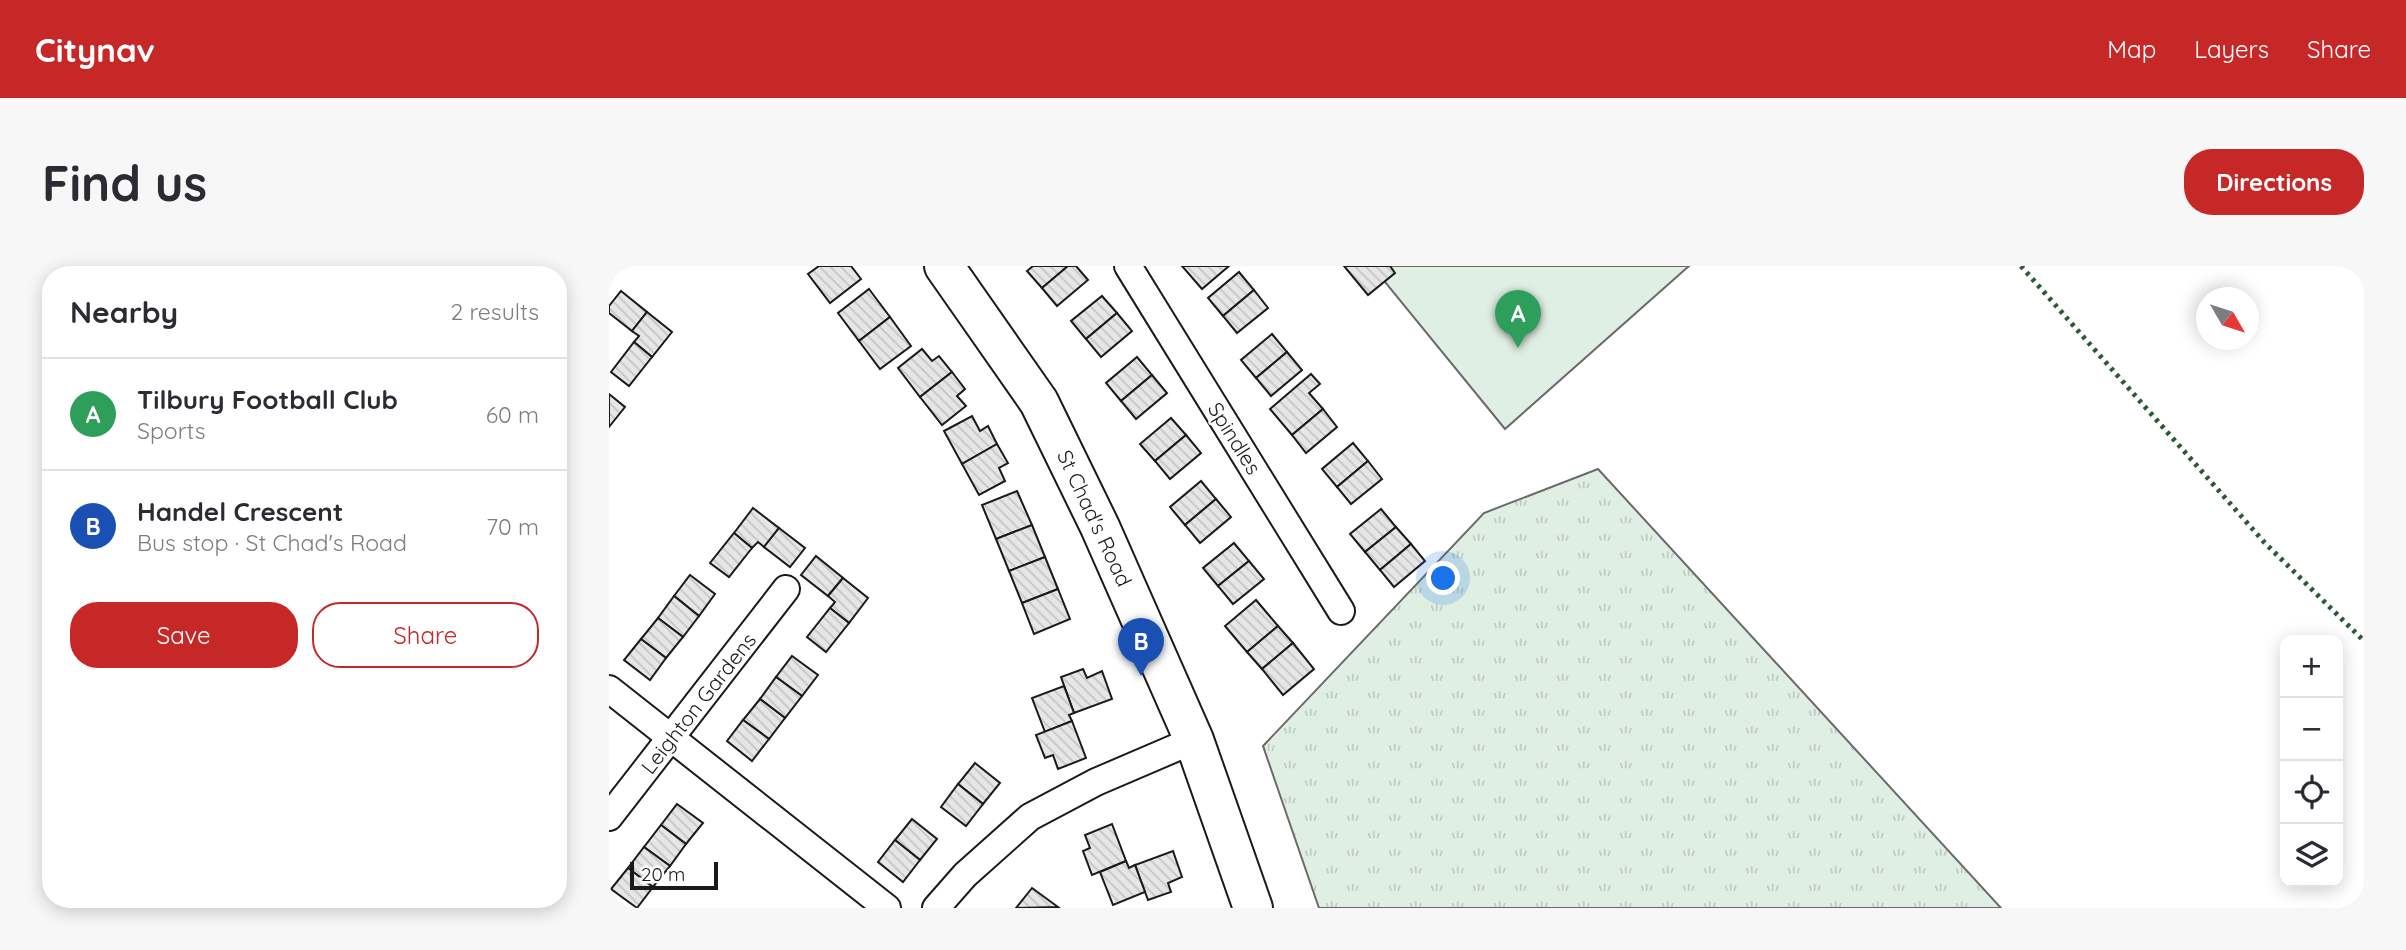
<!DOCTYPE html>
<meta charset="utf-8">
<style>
:root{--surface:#fff;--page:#f7f7f7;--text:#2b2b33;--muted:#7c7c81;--line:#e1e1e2;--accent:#c62828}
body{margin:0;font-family:Quicksand,sans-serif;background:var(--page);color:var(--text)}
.controls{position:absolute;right:21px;bottom:21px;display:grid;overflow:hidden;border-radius:14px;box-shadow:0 4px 18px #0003}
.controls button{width:63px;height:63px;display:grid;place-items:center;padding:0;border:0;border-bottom:2px solid var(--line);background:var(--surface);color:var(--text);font:35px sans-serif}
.compass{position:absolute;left:1587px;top:21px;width:63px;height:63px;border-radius:50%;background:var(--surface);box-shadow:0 4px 18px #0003;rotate:129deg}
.scale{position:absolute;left:21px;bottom:18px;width:88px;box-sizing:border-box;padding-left:7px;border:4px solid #1a1a1a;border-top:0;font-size:19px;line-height:24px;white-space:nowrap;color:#1a1a1a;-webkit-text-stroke:5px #fff;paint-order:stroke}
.you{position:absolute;left:835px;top:313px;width:24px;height:24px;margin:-18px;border:5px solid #fff;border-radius:50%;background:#1a73e8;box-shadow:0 0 0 10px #1a73e833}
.badge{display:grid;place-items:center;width:46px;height:46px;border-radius:50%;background:var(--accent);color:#fff;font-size:23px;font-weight:700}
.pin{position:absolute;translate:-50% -58px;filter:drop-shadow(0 2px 4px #0008)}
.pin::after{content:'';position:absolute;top:37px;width:24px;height:21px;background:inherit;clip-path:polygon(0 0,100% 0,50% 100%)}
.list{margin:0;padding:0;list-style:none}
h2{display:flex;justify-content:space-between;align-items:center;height:91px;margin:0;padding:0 28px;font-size:30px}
h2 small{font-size:23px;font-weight:400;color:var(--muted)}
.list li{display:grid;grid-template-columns:46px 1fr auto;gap:21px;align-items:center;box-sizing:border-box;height:112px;padding:0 28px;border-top:2px solid var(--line)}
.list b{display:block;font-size:26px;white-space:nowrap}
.list p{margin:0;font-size:23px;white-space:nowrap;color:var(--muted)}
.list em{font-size:23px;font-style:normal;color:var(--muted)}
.actions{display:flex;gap:14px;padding:21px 28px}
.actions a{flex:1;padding:16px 0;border:2px solid var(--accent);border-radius:28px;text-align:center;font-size:24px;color:var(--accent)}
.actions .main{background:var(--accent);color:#fff}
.icon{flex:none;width:38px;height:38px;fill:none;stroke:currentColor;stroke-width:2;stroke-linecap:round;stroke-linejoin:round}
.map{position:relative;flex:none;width:1755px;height:642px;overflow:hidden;border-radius:28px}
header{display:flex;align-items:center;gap:42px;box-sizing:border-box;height:98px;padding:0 35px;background:var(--accent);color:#fff}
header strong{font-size:33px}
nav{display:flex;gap:38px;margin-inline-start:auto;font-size:24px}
.intro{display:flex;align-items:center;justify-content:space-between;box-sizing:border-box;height:168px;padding:0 42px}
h1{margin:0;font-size:49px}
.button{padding:18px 32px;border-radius:28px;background:var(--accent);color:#fff;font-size:24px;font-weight:700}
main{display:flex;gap:42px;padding:0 42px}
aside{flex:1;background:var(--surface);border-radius:28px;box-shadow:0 4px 18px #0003}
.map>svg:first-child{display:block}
</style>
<header>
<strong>Citynav</strong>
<nav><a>Map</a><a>Layers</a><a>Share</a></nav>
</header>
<div class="intro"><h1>Find us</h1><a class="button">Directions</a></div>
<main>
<aside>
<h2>Nearby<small>2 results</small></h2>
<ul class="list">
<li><span class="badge" style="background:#2e9e5b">A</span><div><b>Tilbury Football Club</b><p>Sports</p></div><em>60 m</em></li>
<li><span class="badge" style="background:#1a4fb4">B</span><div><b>Handel Crescent</b><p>Bus stop · St Chad's Road</p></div><em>70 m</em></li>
</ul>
<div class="actions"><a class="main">Save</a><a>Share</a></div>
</aside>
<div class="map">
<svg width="1755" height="642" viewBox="0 0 1755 642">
<defs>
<pattern id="grass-tufts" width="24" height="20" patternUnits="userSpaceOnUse" patternTransform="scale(1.75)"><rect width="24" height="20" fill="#e0efe3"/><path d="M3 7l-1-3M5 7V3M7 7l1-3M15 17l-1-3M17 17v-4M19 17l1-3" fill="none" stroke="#c0ccc2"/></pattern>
<pattern id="building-back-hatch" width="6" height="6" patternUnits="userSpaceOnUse" patternTransform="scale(1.75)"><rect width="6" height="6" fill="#e6e6e6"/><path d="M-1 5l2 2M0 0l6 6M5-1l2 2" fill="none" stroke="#c5c5c5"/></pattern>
</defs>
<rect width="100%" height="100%" fill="#fff"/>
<path fill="url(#grass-tufts)" stroke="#6a6a6a" stroke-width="2" d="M989 203 1392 642H710L654 480 875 247Z"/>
<path fill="#e0efe3" stroke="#6a6a6a" stroke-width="2" d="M763 0H1080L896 163Z"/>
<g fill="url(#building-back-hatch)" stroke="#1a1a1a" stroke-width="2">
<path d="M210 0H242L252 13 221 37 199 8Z"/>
<path d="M424 0H459L433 22 418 5Z"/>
<path d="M459 0H467L479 14 448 40 433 22Z"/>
<path d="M573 0H620L593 23Z"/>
<path d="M735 0H781L786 7 759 29Z"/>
<path d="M630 6 645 24 614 50 599 32Z"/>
<path d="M260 23 281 51 250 75 229 47Z"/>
<path d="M645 24 659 42 628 67 614 50Z"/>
<path d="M12 25 38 46 23 65 0 47V40Z"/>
<path d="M493 30 508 47 477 73 462 55Z"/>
<path d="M38 46 63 66 43 91 25 76 30 70 23 65Z"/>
<path d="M508 47 523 65 492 91 477 73Z"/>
<path d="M281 51 302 80 271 103 250 75Z"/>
<path d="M663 68 678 86 647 112 632 94Z"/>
<path d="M25 76 43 91 20 120 2 106Z"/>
<path d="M313 83 323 95 330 90 343 106 311 131 289 102Z"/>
<path d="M678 86 693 104 662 130 647 112Z"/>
<path d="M528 91 543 109 512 135 497 117Z"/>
<path d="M343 106 356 123 348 130 357 140 333 159 311 131Z"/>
<path d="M702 108 711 118 700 127 714 143 683 169 661 143Z"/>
<path d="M543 109 558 127 527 153 512 135Z"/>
<path d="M0 128 16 141 0 161Z"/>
<path d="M714 143 728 161 697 187 683 169Z"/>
<path d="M363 150 371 165 379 160 388 178 353 198 335 165Z"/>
<path d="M562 152 577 169 546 195 531 178Z"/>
<path d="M577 169 592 187 561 213 546 195Z"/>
<path d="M744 177 759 195 728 221 713 203Z"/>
<path d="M388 178 399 197 390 202 396 215 370 229 353 198Z"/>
<path d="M759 195 773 213 742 238 728 221Z"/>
<path d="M592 215 607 233 576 259 561 241Z"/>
<path d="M408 225 423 259 387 273 373 239Z"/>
<path d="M607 233 622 251 591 277 576 259Z"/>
<path d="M144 242 170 262 155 281 149 276 143 282 125 267Z"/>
<path d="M772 243 787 261 756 286 741 268Z"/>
<path d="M423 259 436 291 400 305 387 273Z"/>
<path d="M787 261 802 278 771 304 756 286Z"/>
<path d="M170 262 196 282 181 301 155 281Z"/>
<path d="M125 267 143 282 120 311 101 297Z"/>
<path d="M625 277 640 295 609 320 594 302Z"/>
<path d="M802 278 816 295 785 321 771 304Z"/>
<path d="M207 290 234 312 219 330 192 309Z"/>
<path d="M436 291 449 323 413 337 400 305Z"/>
<path d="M640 295 655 313 624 338 609 320Z"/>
<path d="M81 309 106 328 90 350 65 330Z"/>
<path d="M234 312 259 332 240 357 221 342 226 336 219 330Z"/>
<path d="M449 323 461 353 425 368 413 337Z"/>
<path d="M65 330 90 350 74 371 49 352Z"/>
<path d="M647 334 669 360 638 386 616 360Z"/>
<path d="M221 342 240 357 217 386 198 371Z"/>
<path d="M49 352 74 371 57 392 32 373Z"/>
<path d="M669 360 684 377 653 403 638 386Z"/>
<path d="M32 373 57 392 41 414 15 394Z"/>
<path d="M684 377 705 403 674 429 653 403Z"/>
<path d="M183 390 209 409 193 430 167 411Z"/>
<path d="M474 403 478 412 493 405 503 433 465 447 452 411Z"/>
<path d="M167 411 193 430 176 452 151 433Z"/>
<path d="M455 420 465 447 460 449 463 455 436 466 423 432Z"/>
<path d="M151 433 176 452 160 473 134 454Z"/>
<path d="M134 454 160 473 143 495 118 475Z"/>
<path d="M463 455 477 492 449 503 444 489 436 492 427 469Z"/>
<path d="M366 497 391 517 374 538 349 518Z"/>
<path d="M349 518 374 538 357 560 332 541Z"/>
<path d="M68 538 94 557 77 578 52 559Z"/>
<path d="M303 553 328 573 311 594 286 574Z"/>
<path d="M503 558 517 595 483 609 474 585 481 582 476 569Z"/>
<path d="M52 559 77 578 61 600 35 581Z"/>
<path d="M286 574 311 594 294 616 269 596Z"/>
<path d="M35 581 61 600 44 621 19 602Z"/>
<path d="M564 585 573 611 559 617 562 626 539 634 526 599Z"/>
<path d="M517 595 520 602 526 599 536 626 504 639 491 606Z"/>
<path d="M19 602 44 621 28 642 2 623Z"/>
<path d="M423 622 449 641 407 642Z"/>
</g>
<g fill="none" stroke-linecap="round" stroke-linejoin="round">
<g stroke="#1a1a1a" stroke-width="30">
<g id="minor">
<path d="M519 0 732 345"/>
<path d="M0 423 278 642"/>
<path d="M0 551 177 323"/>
<path d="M327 642 356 609 421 551 487 516 585 474"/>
</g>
</g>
<g stroke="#1a1a1a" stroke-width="42">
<path id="primary" d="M335 0 430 136 491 261 585 474 644 642"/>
</g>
<use href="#minor" stroke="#fff" stroke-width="26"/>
<use href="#primary" stroke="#fff" stroke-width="38"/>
<path stroke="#2b5a34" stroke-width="5" stroke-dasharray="3.5 5" stroke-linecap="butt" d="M1412 0 1655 276 1755 375"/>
</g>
<g text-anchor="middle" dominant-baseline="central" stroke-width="5" stroke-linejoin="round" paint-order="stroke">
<g font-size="21" fill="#1a1a1a" stroke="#fff">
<text transform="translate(626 172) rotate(58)">Spindles</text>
<text transform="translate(486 252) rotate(65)">St Chad's Road</text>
<text transform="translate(89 437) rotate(-52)">Leighton Gardens</text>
</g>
</g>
</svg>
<div class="controls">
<button>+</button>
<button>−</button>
<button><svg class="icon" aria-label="locate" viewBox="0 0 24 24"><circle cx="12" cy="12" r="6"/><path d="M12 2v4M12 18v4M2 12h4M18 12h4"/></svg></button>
<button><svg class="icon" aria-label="layers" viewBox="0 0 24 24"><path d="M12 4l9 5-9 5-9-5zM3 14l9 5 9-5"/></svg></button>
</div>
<svg class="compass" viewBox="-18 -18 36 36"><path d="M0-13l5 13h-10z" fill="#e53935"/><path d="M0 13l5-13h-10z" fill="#7c7c81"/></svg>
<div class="scale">20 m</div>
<div class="you"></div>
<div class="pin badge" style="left:909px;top:82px;background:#2e9e5b">A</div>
<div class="pin badge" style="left:532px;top:410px;background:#1a4fb4">B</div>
</div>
</main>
